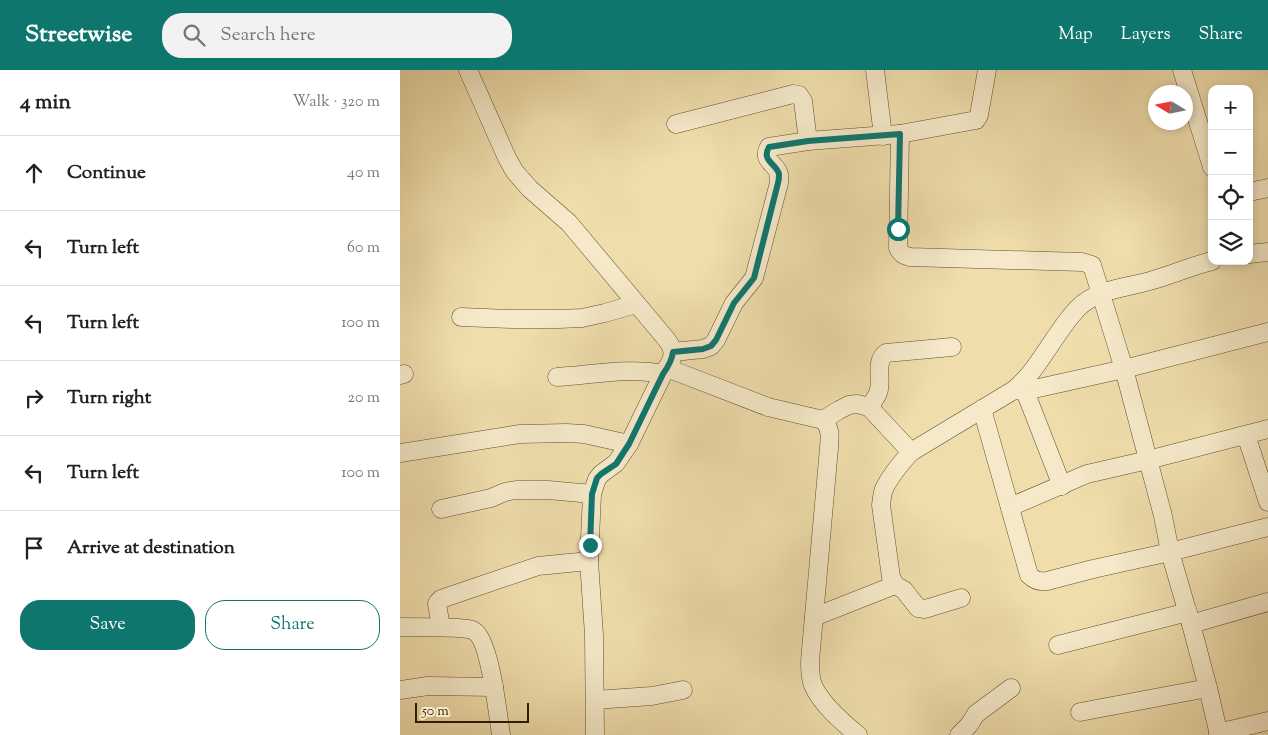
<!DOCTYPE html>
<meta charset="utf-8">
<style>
:root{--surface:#fff;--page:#f2f2f2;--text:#222;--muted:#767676;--line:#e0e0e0;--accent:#0f766e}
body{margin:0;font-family:"Sorts Mill Goudy",serif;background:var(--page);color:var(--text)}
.controls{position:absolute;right:15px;top:15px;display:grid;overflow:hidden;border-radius:10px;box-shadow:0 2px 8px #0003}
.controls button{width:45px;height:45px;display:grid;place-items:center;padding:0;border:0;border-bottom:1px solid var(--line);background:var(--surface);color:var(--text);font:25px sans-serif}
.compass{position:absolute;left:748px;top:15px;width:45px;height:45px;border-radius:50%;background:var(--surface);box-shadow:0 2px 8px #0003;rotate:280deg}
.scale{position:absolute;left:15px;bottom:12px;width:114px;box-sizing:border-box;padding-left:5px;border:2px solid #341e00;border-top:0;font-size:14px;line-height:18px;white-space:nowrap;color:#341e00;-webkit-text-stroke:4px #f5e9c9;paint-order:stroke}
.stop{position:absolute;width:15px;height:15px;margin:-11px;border:4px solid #0f766e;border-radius:50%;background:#fff}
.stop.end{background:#0f766e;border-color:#fff;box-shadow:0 1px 5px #0008}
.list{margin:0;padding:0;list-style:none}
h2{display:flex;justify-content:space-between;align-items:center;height:65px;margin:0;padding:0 20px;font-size:21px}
h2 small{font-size:16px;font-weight:400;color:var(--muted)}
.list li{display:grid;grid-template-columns:32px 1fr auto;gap:15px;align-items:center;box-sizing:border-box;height:75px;padding:0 20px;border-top:1px solid var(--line)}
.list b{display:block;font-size:19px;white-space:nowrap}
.list em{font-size:16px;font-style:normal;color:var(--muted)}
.actions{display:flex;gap:10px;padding:15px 20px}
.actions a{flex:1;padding:11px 0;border:1px solid var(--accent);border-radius:20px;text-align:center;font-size:18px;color:var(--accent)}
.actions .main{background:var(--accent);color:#fff}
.icon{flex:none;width:28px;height:28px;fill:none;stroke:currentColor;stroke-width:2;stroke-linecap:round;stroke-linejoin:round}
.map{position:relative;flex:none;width:868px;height:665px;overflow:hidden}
header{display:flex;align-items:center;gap:30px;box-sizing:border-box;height:70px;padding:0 25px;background:var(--accent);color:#fff}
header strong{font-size:24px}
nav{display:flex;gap:28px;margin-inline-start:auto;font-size:18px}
.search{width:350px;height:45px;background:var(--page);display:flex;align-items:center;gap:12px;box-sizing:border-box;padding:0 18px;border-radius:20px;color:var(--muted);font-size:19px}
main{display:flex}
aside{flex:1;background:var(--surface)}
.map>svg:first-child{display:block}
</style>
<header>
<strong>Streetwise</strong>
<div class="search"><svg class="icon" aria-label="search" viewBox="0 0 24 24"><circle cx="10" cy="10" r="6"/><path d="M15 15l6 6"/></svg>Search here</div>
<nav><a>Map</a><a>Layers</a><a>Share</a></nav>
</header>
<main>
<aside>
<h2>4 min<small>Walk · 320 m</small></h2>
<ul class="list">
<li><svg class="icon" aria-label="ahead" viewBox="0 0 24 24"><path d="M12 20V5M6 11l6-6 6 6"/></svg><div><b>Continue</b></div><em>40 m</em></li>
<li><svg class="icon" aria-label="left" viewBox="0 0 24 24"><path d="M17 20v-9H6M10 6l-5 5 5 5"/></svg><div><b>Turn left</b></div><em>60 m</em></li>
<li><svg class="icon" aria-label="left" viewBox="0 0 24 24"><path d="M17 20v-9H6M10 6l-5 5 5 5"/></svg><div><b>Turn left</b></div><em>100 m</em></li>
<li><svg class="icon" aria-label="right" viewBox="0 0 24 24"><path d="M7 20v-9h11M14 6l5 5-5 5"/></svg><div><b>Turn right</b></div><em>20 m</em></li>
<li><svg class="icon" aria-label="left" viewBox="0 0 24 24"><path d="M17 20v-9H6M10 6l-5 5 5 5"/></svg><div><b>Turn left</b></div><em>100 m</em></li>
<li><svg class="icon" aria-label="arrive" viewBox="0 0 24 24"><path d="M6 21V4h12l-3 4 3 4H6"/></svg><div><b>Arrive at destination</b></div></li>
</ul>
<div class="actions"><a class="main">Save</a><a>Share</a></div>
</aside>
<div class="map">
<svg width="868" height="665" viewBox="0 0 868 665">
<rect width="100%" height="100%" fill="#efddac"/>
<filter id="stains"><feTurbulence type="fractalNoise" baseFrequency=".004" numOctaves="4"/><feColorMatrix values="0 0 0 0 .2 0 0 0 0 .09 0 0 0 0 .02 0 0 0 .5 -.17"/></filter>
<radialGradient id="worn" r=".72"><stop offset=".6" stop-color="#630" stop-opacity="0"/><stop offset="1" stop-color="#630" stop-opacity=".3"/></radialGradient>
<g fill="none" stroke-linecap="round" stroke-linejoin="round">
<g stroke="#634e2b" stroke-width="19">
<g id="minor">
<path d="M68 0 107 88 115 102 130 119 169 153 267 270C277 283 272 291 263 304L229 374 216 393 201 404 197 409 192 424 189 491 194 565 195 665"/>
<path d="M475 0 483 66"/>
<path d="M782 0 812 97"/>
<path d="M276 54 393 24 399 25 403 31 408 71"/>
<path d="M500 64 498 178C501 184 503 185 510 187L682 192 692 195 724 299 763 446 770 482 791 554 808 618 819 665"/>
<path d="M849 122 868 118"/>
<path d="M849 184 868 182"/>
<path d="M61 247 112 249H159L182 248 205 243 236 234"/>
<path d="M273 282 303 279 311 276 316 270 334 233 354 208 379 113C379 110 379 106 379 104 376 93 361 91 369 77L408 71 500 64 576 50 579 45 587 0"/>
<path d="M267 298 368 337 423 350C431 358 430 367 429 378L410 591C410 599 410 608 413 615 421 634 442 652 458 665"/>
<path d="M0 305 4 304"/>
<path d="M157 307C190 305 232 297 263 304"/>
<path d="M614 320 625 321 724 299 868 262"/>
<path d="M625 321 662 416"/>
<path d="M469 337C472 333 476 328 478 323 483 311 474 292 486 283L552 277"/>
<path d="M582 339 629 505C635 511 640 512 647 511L693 499 770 482 868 457"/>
<path d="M423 350 439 340 449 335 457 334 469 337 511 382 614 320C641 297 654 263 678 238 698 218 728 218 753 210 773 204 792 196 812 191"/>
<path d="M846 365 868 432"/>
<path d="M511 382C502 392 490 406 484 419 482 424 482 429 481 435L491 507 495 515 504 520 518 538 525 539 561 528"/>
<path d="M0 383 120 364 166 363 184 364 229 374"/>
<path d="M610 437 687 404 748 390 868 359"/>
<path d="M41 439 91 428 105 422 116 420H148L192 424"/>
<path d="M414 547 495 515"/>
<path d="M791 554 868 532"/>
<path d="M0 557C20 557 39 557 59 558 63 559 69 558 74 561 90 570 98 645 101 665"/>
<path d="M41 557 37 534 38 532 41 529 138 496 189 491"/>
<path d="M658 575 788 542"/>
<path d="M0 620 28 616 94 617"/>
<path d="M195 630 252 626 283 620"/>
<path d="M680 642 808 618"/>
<path d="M818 663 868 651"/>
<path d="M559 665 569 655 576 644 611 618"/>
</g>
</g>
<use href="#minor" stroke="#f5e9c9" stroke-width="18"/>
</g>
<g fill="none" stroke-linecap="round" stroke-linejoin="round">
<path stroke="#0f766e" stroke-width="6" d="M190 475 192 424 197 408 201 404 216 394 229 374 263 304C268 297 272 290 273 282L303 279 311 276 316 270 334 233 354 208 378 113C379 110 379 106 379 104 376 93 361 91 369 77L408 71 500 64 498 159"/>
</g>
<rect width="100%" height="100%" filter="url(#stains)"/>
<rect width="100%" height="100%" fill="url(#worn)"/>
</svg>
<div class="controls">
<button>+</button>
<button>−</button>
<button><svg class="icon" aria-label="locate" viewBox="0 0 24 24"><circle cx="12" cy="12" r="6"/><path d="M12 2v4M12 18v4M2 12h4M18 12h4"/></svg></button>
<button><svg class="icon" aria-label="layers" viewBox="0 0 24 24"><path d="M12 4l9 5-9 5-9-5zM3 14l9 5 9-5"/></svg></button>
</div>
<svg class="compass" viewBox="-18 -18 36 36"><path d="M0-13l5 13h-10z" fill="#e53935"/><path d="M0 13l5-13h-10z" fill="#767676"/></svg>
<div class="scale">50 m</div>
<div class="stop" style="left:498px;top:159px"></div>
<div class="stop end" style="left:190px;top:475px"></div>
</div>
</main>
